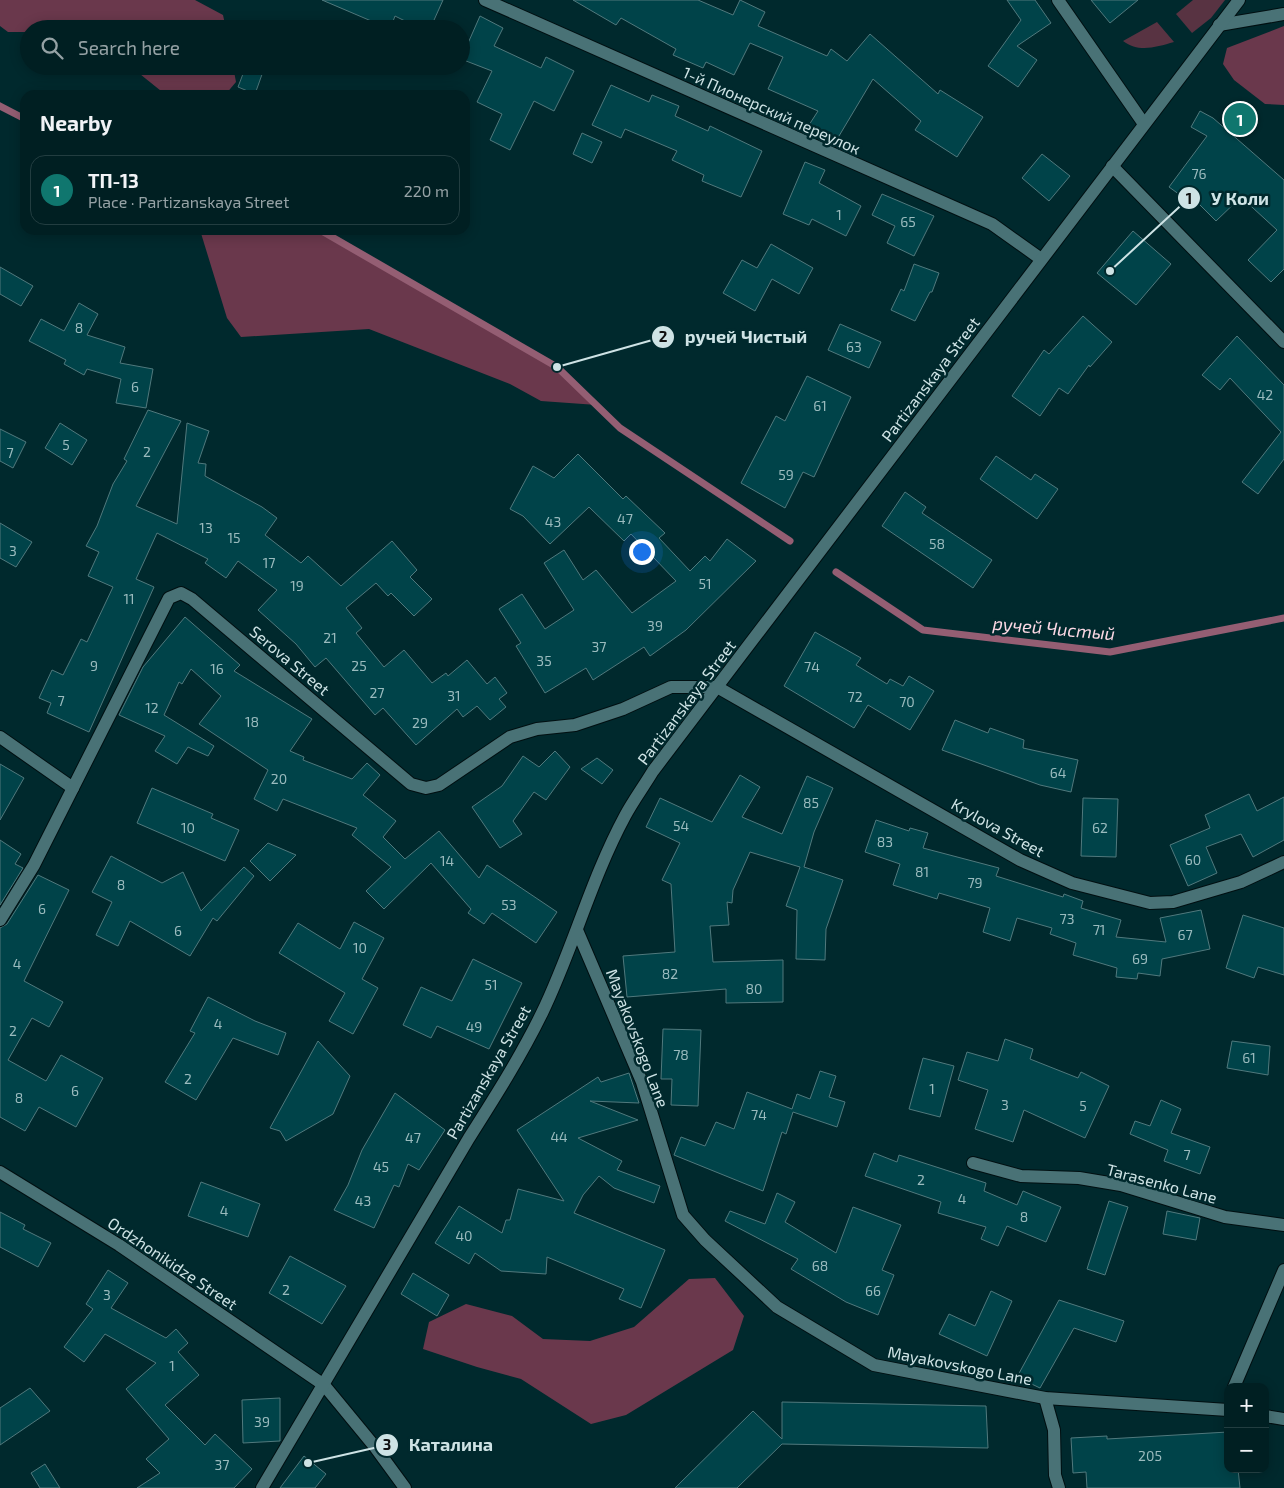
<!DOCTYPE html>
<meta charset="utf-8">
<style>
:root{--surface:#001f22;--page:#0e2c2f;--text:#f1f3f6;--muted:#95a2a5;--line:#223d40;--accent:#0f766e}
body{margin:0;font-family:"Exo 2",sans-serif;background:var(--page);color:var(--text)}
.controls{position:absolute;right:15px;bottom:15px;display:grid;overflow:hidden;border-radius:10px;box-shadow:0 2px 12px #0003}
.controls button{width:45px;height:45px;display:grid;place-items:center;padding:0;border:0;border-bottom:1px solid var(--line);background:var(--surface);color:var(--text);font:25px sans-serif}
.you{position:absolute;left:641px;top:551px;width:18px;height:18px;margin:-12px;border:4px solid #fff;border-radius:50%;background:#1a73e8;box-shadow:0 0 0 8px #1a73e833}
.badge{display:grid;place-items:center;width:32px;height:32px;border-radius:50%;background:var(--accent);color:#fff;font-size:16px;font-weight:700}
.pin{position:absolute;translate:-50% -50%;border:2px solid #fff;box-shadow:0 1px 5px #0006}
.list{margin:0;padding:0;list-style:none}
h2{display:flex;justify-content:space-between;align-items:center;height:65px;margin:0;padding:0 20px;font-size:21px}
h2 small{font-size:16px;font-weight:400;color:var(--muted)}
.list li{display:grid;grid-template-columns:32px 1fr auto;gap:15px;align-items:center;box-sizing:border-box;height:70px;margin:0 10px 10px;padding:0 10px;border:1px solid var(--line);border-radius:15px}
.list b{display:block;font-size:19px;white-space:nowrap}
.list p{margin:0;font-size:16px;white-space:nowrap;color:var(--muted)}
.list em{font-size:16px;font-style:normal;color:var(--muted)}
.icon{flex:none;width:28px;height:28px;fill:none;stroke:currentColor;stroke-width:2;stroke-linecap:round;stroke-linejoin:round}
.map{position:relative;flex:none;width:1284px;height:1488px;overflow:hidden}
.search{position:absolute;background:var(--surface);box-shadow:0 2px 12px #0003;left:20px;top:20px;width:450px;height:55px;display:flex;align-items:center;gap:12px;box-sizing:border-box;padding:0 18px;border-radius:28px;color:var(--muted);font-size:19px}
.panel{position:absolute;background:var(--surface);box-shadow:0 2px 12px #0003;left:20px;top:90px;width:450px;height:145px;border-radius:15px}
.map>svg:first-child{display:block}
</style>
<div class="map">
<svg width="1284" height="1488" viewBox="0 0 1284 1488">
<rect width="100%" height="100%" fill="#00292d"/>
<g fill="#583342">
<path d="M1193 0H1225L1211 18 1192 33 1176 14Z"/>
<path d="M1157 22 1174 42C1156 47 1139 53 1123 41Z"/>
</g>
<g fill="#6a384c">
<path d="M0 0H195L223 15 226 29H29V32H8L0 26Z"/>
<path d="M1284 26V105L1265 104 1234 80 1223 64 1227 48Z"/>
<path d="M130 66H233L236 82 225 95H166Z"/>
<path d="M200 230H320L557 367 597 405 541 401 510 384 369 329 241 337 227 318Z"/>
<path d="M715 1278 744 1316 733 1350 626 1415 591 1424 521 1379 477 1367 423 1349 429 1322 466 1304 512 1316 543 1339 590 1341 634 1327 689 1279Z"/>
</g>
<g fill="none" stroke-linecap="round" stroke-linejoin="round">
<g stroke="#945e73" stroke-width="7">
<path d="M0 106 25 119"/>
<path d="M320 230 557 367 620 428 790 541"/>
<path d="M836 572 923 630 1110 652 1284 618"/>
</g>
</g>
<g fill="#004349" stroke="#50797d">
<path d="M322 0H443L430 29H421L395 16 390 29Z"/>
<path d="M573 0H698L733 15 740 0 765 12 758 26 827 56 831 49 847 61 870 34 938 94 940 90 983 117 957 157 915 130 921 121 873 79 836 141 809 125 818 111 768 89 783 57 750 43 734 75 706 62 703 68 673 55 676 49 621 18 616 25Z"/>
<path d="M1007 0H1035L1051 23 1017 46 1037 60 1018 87 988 66 1021 20Z"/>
<path d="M1091 0H1138L1110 23Z"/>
<path d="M480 16 503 28 494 46 541 68 546 57 574 71 554 111 534 101 510 150 490 140 502 114 477 102 492 71 461 59Z"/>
<path d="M246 66H265L255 94 238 87Z"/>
<path d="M611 85 649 102 652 95 679 106 675 116 708 131 710 126 762 151 741 197 702 181 704 175 672 160 677 151 625 129 621 138 592 125Z"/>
<path d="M1200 111 1213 118 1284 180V269L1271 282 1248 260 1277 230 1241 197 1216 221 1197 202 1194 205 1169 187 1207 136 1191 127Z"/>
<path d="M582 133 602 142 592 163 573 154Z"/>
<path d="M1042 154 1070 176 1049 201 1022 178Z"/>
<path d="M805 162 825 170 819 183 861 206 846 236 812 219 809 225 783 214Z"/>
<path d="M882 194 934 216 914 256 887 243 895 226 872 215Z"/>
<path d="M1133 231 1171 264 1136 305 1097 273Z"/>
<path d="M771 244 813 268 799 294 772 279 755 311 723 293 742 260 757 268Z"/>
<path d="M914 264 939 273 932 292H930L915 321 891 310 901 289 904 291Z"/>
<path d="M0 267 33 286 21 306 0 294Z"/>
<path d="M79 303 98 314 87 335 125 347 120 363 153 369 146 408 116 403 121 379 87 369 84 375 64 364 66 360 29 341 41 319 64 331Z"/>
<path d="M1083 316 1112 342 1090 367 1089 365 1068 394 1059 388 1040 416 1012 396 1044 350 1049 354Z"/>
<path d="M840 324 881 342 869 368 828 350Z"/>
<path d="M1237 336 1284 385V459L1258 494 1242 482 1281 432 1230 378 1220 390 1202 375Z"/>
<path d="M807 376 851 397 814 477 803 472 785 508 741 483 776 416 785 421Z"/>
<path d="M148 410 181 421 136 506 177 524 187 423 209 431 198 463 206 464 205 476 262 507 277 518 265 535 301 563 308 556 341 586 392 541 417 570 410 577 432 599 414 616 391 593 388 596 376 583 346 608 362 628 356 633 384 667 404 650 432 683 446 673 448 676 467 660 487 684 495 677 507 693 499 699 506 707 490 720 477 706 463 717 457 709 416 745 383 708 375 715 326 658 315 667 296 644 258 610 277 590 238 561 226 578 205 563 208 559 157 533 136 579 154 587 89 732 47 713 51 703 39 698 52 670 63 675 81 639 87 642 113 587 88 576 99 552 86 546 97 526 113 484 127 461 124 459Z"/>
<path d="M60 423 87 440 72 465 45 448Z"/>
<path d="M0 429 26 442 13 468 0 461Z"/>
<path d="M578 454 623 499 626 496 665 533 659 538 690 571 705 556 710 561 727 539 756 561 686 630 650 656 644 647 593 680 586 668 545 693 516 646 521 643 499 609 522 594 545 629 574 610 544 563 564 550 583 580 596 570 632 613 676 581 631 534 624 541 589 507 550 544 523 516 510 509 533 466 554 478Z"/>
<path d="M996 456 1031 480 1035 474 1058 489 1037 519 980 479Z"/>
<path d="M905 492 926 507 922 513 992 560 973 588 882 526Z"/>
<path d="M0 523 32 542 16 567 0 558Z"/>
<path d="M185 617 240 665 234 671 312 719 290 751 304 757 303 760 352 779 367 763 380 775 363 795 396 821 383 837 405 859 439 831 479 878 487 865 557 912 536 943 492 913 484 924 468 913 471 909 431 863 384 909 366 891 391 867 352 835 357 828 283 799 277 811 254 799 268 770 199 724 221 696 191 669 182 684 179 682 164 715 214 746 208 756 188 747 177 764 155 751 165 736 119 715 143 667Z"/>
<path d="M815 632 861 658 856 665 887 684 890 679 903 686 909 676 934 691 910 730 868 705 854 728 784 686Z"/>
<path d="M955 720 988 733 990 728 1024 740 1023 748 1078 760 1071 792 1040 785 942 750Z"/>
<path d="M555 751 570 767 546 800 534 792 513 821 522 834 500 848 472 807 502 786 523 756 539 767Z"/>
<path d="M597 758 613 770 602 784 581 769Z"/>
<path d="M0 764 24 778 0 820Z"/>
<path d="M740 775 760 787 742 817 782 834 807 776 833 788 814 832 804 867 843 880 826 929 825 960 796 959 797 910 786 906 800 867 750 852 733 890 732 903 727 902 729 925 710 926 713 962 783 960V1002L726 1003V989L627 997 623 956 675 952 671 884 662 880 680 843 646 827 660 798 712 822Z"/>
<path d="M152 788 213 814 211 818 239 830 225 861 137 823Z"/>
<path d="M1249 794 1257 811 1284 797V840L1253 857 1241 834 1206 847 1217 873 1188 886 1170 845 1210 828 1205 815Z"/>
<path d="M1083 798 1118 799 1116 857 1081 856Z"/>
<path d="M876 820 909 831 910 828 928 833 923 848 999 868 996 876 1063 897 1064 894 1083 901 1081 908 1121 920 1116 937 1166 942 1160 918 1201 910 1210 949 1162 959 1160 976 1138 973 1137 979 1116 977 1117 968 1073 955 1076 943 1050 934 1052 928 1017 918 1010 941 983 932 990 908 939 893 937 899 893 885 900 864 865 852Z"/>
<path d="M0 840 21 854 15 864 23 868 0 905Z"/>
<path d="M268 843 296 855 270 881 250 861Z"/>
<path d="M111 856 162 883 183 872 201 911 244 867 254 876 217 921 213 918 190 956 130 921 118 946 96 935 112 902 92 892Z"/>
<path d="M38 875 69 890 24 981 63 1002 49 1027 32 1018 8 1060 46 1081 61 1055 103 1078 76 1127 39 1107 25 1131 0 1117V928L7 924Z"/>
<path d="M1243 915 1284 928V975L1258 967 1254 978 1226 968Z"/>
<path d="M354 922 384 938 362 979 378 988 353 1034 329 1021 345 993 279 953 298 923 340 949Z"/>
<path d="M473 959 522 983 489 1049 437 1026 431 1038 403 1025 421 987 452 1001Z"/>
<path d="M208 997 255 1021 286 1033 278 1055 233 1038 196 1100 165 1082 195 1033 190 1031Z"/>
<path d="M663 1029 701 1030 698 1106 671 1105 672 1079H661Z"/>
<path d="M1005 1039 1033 1049 1030 1059 1078 1078 1081 1072 1109 1086 1085 1138 1024 1110 1013 1142 975 1129 988 1090 958 1080 967 1052 998 1061Z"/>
<path d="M318 1041 350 1076 333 1114 286 1141 280 1131 270 1128Z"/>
<path d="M1232 1041 1270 1046 1268 1075 1227 1068Z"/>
<path d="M923 1058 954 1066 940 1117 909 1109Z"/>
<path d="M820 1071 836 1076 829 1097 845 1102 837 1127 793 1112 786 1134 782 1132 763 1191 674 1155 681 1137 705 1146 716 1122 734 1129 747 1092 792 1109 797 1094 810 1099Z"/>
<path d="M629 1073 639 1103 590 1101 638 1120 578 1138 622 1161 617 1170 660 1186 654 1203 614 1188 599 1176 583 1195 574 1213 665 1250 641 1308 619 1299 624 1289 547 1257 546 1274 501 1271 475 1253 469 1264 435 1243 459 1206 502 1233 506 1220H510L518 1189 564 1201 517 1130 598 1077 601 1082Z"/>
<path d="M395 1093 445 1130 419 1170 408 1164 399 1187 394 1185 374 1228 334 1210 348 1185 362 1150Z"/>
<path d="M1161 1100 1181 1109 1171 1133 1210 1147 1200 1174 1164 1161 1168 1150 1130 1134 1135 1121 1150 1126Z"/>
<path d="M874 1153 897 1162 899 1155 986 1183 984 1191 1017 1205 1023 1191 1061 1207 1046 1242 1007 1226 998 1246 981 1239 986 1227 938 1213 941 1202 865 1176Z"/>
<path d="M201 1182 260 1204 248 1237 188 1216Z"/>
<path d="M777 1193 795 1202 785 1222 836 1253 853 1207 901 1225 882 1270 894 1275 878 1315 846 1302 791 1269 798 1259 725 1221 730 1211 765 1224Z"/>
<path d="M1109 1201 1128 1207 1105 1275 1087 1269Z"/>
<path d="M1167 1211 1200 1218 1196 1240 1163 1234Z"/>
<path d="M0 1212 25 1225 23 1229 51 1243 38 1267 0 1247Z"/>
<path d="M290 1256 346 1286 322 1324 269 1293Z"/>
<path d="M108 1270 128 1283 111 1308 166 1338 176 1329 188 1343 178 1352 199 1375 165 1405 205 1445 215 1434 252 1469 234 1488H137L160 1473 146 1459 169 1439 126 1389 156 1363 105 1334 84 1362 64 1347 93 1309 86 1304Z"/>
<path d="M413 1273 449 1295 437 1316 401 1294Z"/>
<path d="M991 1291 1012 1301 987 1356 939 1334 949 1314 975 1326Z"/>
<path d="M1059 1300 1124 1321 1116 1342 1074 1328 1040 1388 1017 1377Z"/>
<path d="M30 1388 50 1411 0 1445V1408Z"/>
<path d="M280 1398V1441L243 1443 242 1400Z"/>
<path d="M782 1402 986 1406 988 1448 782 1444 737 1488H675L753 1411 782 1439Z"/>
<path d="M1228 1432V1469H1238L1240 1488H1087L1086 1472 1073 1473 1071 1438 1107 1436V1439Z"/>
<path d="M304 1456 326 1474 315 1488H280Z"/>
<path d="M45 1464 60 1488H40L31 1473Z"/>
</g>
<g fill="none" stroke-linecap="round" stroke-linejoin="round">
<g stroke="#000f11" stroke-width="14">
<g id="street">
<path d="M485 0 992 224 1041 259"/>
<path d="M1058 0 1144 124"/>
<path d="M1219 25 1284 14"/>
<path d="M1112 166 1284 342"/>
<path d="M0 737 73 788"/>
<path d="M0 920 34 865 169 598 181 593 192 599 411 784 426 788 439 785 510 737 537 729 575 725 623 709 671 687H717L1020 860 1072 883 1150 903 1173 902 1241 882 1284 862"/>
<path d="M577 930 642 1082 683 1215 705 1240 777 1307 874 1365 1045 1398 1228 1410"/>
<path d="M973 1163 1021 1176 1079 1178 1121 1185 1225 1217 1284 1225"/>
<path d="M0 1172 119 1245 324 1385 375 1447 405 1488"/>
<path d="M1234 1387 1284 1270"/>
<path d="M1045 1398 1054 1430 1055 1475 1059 1488"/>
<path d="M1265 1416 1284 1419"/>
<path d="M262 1488 469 1138C495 1097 521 1056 542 1013 573 949 591 879 625 816 633 801 644 786 653 771L1239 0"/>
</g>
</g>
<use href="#street" stroke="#497276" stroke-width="12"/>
</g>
<g text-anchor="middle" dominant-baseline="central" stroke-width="5" stroke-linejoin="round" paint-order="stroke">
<g font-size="14" fill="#9abbbe">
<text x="1199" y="173">76</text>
<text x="839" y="214">1</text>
<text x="908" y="221">65</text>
<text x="79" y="327">8</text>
<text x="854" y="346">63</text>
<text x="135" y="386">6</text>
<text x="1265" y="394">42</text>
<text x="820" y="405">61</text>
<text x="66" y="444">5</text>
<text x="147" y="451">2</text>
<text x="10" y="452">7</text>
<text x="786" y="474">59</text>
<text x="625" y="518">47</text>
<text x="553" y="521">43</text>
<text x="206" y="527">13</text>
<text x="234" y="537">15</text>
<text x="937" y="543">58</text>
<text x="13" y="550">3</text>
<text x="269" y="562">17</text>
<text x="705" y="583">51</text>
<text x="297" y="585">19</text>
<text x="129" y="598">11</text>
<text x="655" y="625">39</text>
<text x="330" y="637">21</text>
<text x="599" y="646">37</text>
<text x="544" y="660">35</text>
<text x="94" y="665">9</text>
<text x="359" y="665">25</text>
<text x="812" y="666">74</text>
<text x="217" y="668">16</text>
<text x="377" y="692">27</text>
<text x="454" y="695">31</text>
<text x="855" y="696">72</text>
<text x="61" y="700">7</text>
<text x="907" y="701">70</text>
<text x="152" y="707">12</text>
<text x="252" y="721">18</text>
<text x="420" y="722">29</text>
<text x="1058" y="772">64</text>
<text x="279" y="778">20</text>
<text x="811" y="802">85</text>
<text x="681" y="825">54</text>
<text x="188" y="827">10</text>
<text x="1100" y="827">62</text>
<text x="885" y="841">83</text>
<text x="1193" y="859">60</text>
<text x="447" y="860">14</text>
<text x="922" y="871">81</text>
<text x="975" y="882">79</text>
<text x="121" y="884">8</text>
<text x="509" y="904">53</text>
<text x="42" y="908">6</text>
<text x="1067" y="918">73</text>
<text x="1099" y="929">71</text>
<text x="178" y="930">6</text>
<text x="1185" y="934">67</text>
<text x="360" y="947">10</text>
<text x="1140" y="958">69</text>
<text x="17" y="963">4</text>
<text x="670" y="973">82</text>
<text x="491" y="984">51</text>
<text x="754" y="988">80</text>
<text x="218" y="1023">4</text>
<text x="474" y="1026">49</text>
<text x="13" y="1030">2</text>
<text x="681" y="1054">78</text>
<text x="1249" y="1057">61</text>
<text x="188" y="1078">2</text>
<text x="932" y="1088">1</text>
<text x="75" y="1090">6</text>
<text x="19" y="1097">8</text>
<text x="1005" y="1104">3</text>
<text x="1083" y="1105">5</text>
<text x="759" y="1114">74</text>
<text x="559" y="1136">44</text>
<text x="413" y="1137">47</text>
<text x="1187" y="1154">7</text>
<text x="381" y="1166">45</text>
<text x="921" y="1179">2</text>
<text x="962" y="1198">4</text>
<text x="363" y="1200">43</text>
<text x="224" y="1210">4</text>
<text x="1024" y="1216">8</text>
<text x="464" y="1235">40</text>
<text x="820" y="1265">68</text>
<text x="286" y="1289">2</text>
<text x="873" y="1290">66</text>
<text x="107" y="1294">3</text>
<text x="172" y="1365">1</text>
<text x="262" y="1421">39</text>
<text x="1150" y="1455">205</text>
<text x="222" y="1464">37</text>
</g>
<g font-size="16" fill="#cee3e5" stroke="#00292d">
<text transform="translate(772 110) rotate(24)">1-й Пионерский переулок</text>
<text transform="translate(930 379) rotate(-53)">Partizanskaya Street</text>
<text transform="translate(290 660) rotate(40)">Serova Street</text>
<text transform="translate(686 702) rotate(-53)">Partizanskaya Street</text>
<text transform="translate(998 827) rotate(29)">Krylova Street</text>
<text transform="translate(638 1038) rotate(69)">Mayakovskogo Lane</text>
<text transform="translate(488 1072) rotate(-60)">Partizanskaya Street</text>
<text transform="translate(1162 1183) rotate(15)">Tarasenko Lane</text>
<text transform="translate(173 1263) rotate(34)">Ordzhonikidze Street</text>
<text transform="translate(960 1365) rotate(11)">Mayakovskogo Lane</text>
</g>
<g font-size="18" font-style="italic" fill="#fbd8e4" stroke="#00292d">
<text transform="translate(1054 628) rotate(5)">ручей Чистый</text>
</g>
</g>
<path fill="none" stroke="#cee3e5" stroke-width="2" d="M1110 271L1189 198M557 367L663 337M308 1463L387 1445"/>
<g fill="#cee3e5" stroke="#00292d" stroke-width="2">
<circle cx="1110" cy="271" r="5"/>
<circle cx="557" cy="367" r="5"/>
<circle cx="308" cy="1463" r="5"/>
<circle cx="1189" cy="198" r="12"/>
<circle cx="663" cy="337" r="12"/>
<circle cx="387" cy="1445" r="12"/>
</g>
<g font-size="15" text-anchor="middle" font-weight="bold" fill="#111">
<text x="1189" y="204">1</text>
<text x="663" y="342">2</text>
<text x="387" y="1450">3</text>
</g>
<g font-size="18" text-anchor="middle" font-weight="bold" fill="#cee3e5" stroke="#00292d" stroke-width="5" stroke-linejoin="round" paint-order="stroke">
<text x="1240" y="205">У Коли</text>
<text x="746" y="343">ручей Чистый</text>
<text x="451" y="1451">Каталина</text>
</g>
</svg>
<div class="controls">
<button>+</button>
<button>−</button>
</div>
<div class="you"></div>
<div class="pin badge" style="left:1240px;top:119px">1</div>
<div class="search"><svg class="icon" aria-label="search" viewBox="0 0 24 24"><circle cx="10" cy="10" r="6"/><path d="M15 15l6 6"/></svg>Search here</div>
<section class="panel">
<h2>Nearby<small></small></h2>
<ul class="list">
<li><span class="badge">1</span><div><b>ТП-13</b><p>Place · Partizanskaya Street</p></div><em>220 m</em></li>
</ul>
</section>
</div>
